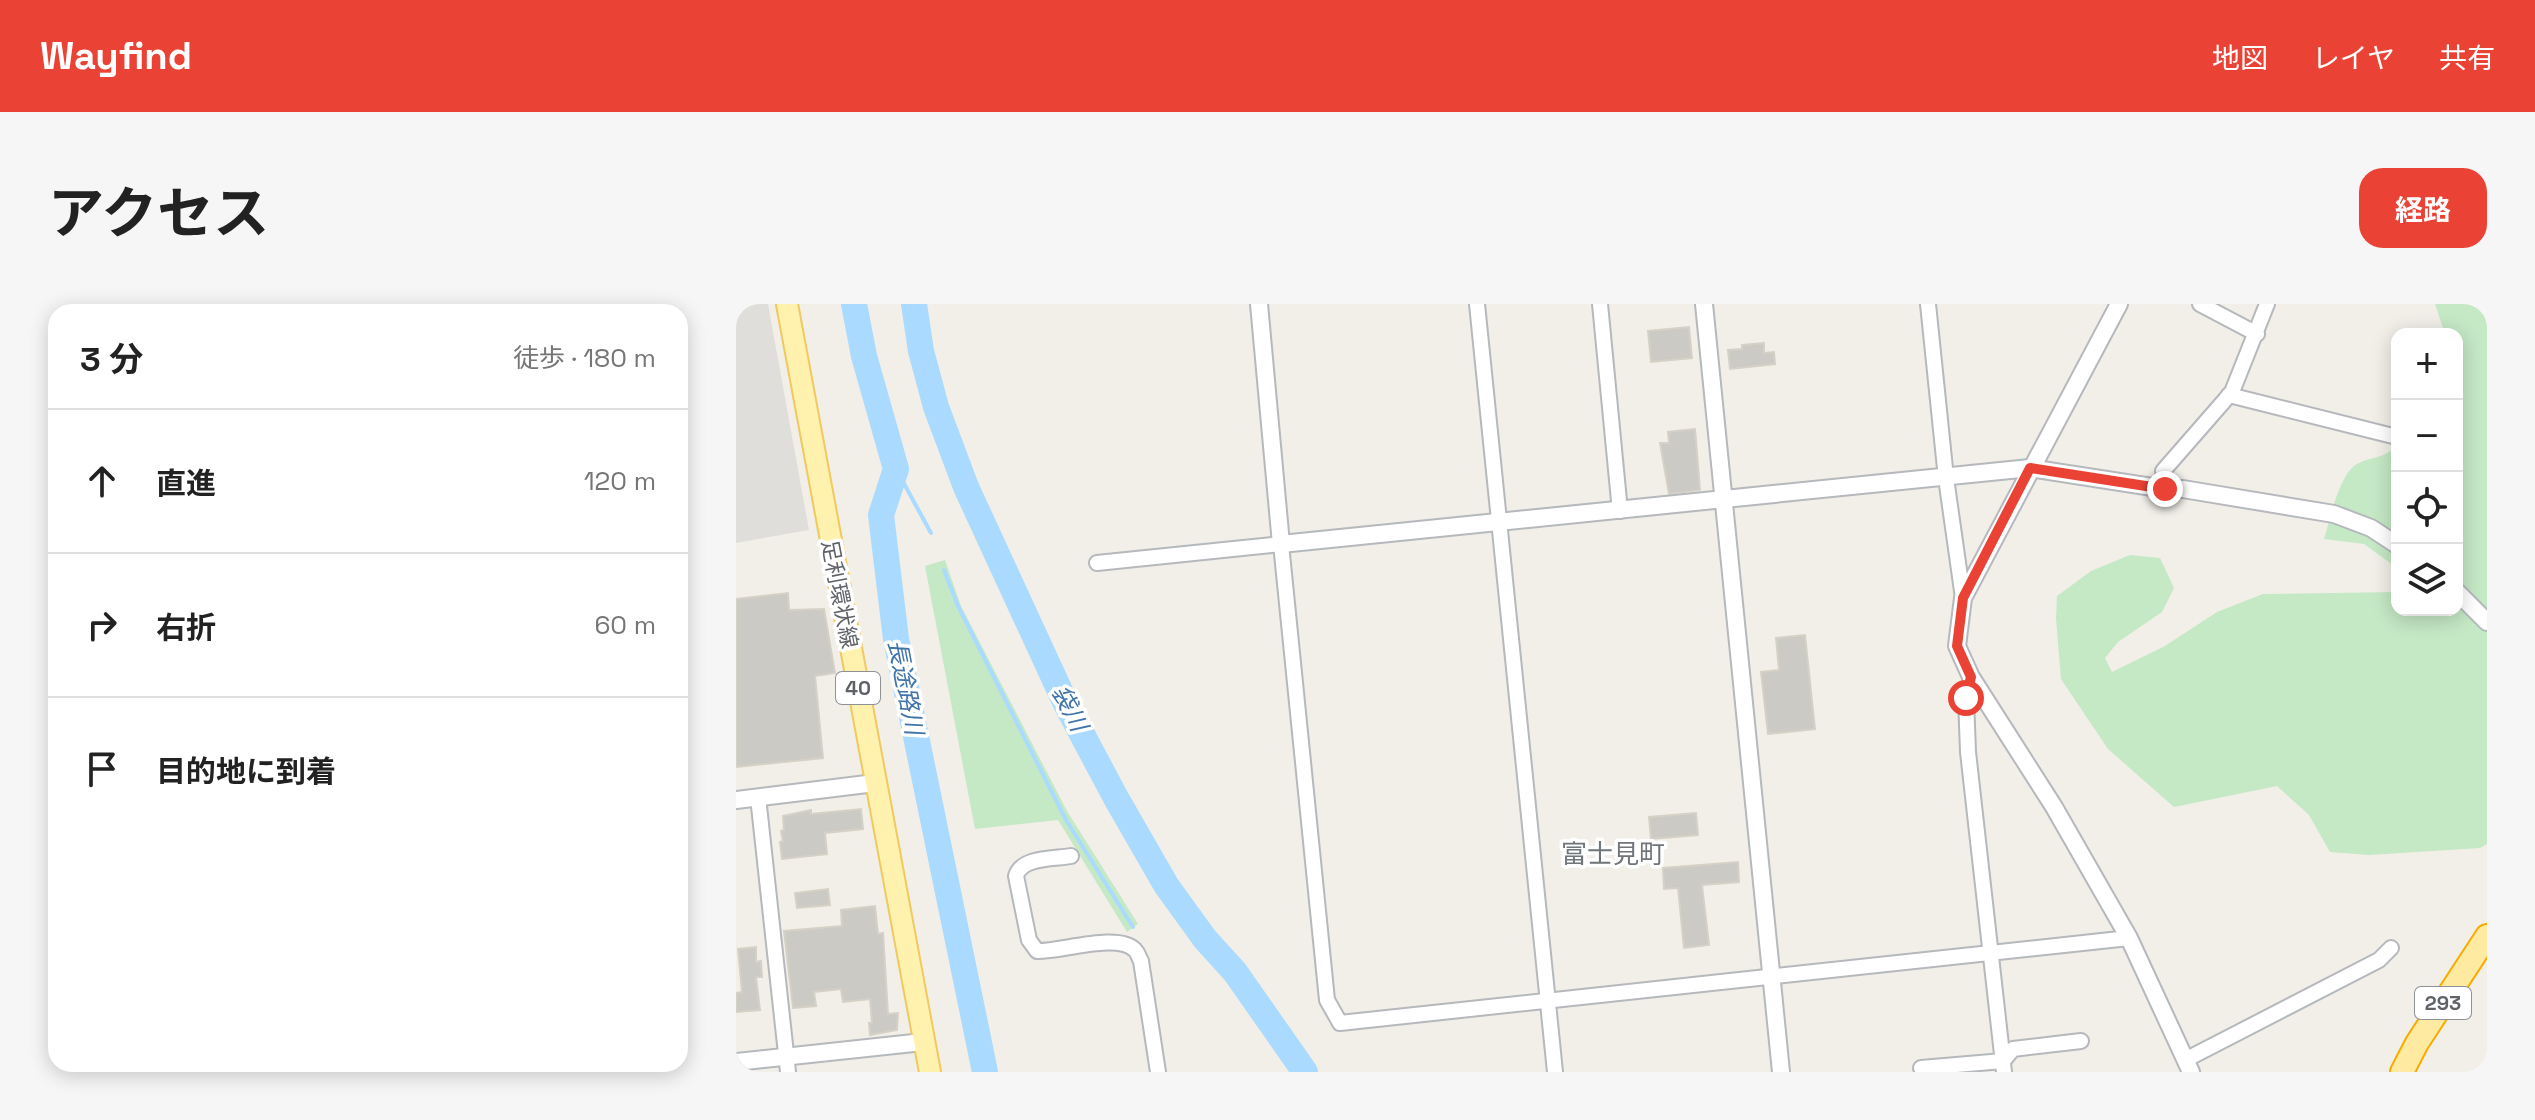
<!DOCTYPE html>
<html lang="ja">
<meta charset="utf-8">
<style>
:root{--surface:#fff;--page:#f6f6f6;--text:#222;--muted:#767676;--line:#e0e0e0;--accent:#ea4335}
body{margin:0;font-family:"Space Grotesk","Noto Sans JP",sans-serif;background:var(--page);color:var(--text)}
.controls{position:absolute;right:24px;top:24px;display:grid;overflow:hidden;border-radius:16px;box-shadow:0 4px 20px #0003}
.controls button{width:72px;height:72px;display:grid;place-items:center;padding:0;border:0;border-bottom:2px solid var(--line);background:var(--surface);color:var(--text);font:40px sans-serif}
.stop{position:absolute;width:24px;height:24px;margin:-18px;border:6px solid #ea4335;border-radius:50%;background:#fff}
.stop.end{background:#ea4335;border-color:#fff;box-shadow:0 2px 8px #0008}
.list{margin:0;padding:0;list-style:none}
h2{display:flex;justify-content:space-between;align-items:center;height:104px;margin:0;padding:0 32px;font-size:34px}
h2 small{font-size:26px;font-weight:400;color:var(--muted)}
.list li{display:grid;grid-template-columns:52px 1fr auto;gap:24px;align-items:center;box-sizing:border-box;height:144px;padding:0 32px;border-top:2px solid var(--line)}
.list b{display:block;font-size:30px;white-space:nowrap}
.list em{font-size:26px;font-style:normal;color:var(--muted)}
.icon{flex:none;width:44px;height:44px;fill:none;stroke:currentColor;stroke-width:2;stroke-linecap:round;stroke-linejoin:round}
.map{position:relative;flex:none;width:1751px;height:768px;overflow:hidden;border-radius:24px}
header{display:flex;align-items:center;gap:48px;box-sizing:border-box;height:112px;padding:0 40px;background:var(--accent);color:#fff}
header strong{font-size:38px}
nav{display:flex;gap:44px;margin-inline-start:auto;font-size:28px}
.intro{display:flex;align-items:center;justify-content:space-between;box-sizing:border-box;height:192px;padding:0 48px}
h1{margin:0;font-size:56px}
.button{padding:20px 36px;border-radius:24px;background:var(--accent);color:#fff;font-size:28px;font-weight:700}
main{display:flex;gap:48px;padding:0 48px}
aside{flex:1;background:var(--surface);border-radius:24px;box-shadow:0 4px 20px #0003}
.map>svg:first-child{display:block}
</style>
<header>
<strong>Wayfind</strong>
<nav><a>地図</a><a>レイヤ</a><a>共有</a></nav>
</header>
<div class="intro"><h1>アクセス</h1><a class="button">経路</a></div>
<main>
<aside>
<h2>3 分<small>徒歩 · 180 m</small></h2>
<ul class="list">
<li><svg class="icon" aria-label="ahead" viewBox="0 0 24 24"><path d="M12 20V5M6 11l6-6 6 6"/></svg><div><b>直進</b></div><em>120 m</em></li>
<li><svg class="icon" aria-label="right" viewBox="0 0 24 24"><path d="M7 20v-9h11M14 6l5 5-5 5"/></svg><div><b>右折</b></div><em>60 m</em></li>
<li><svg class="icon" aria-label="arrive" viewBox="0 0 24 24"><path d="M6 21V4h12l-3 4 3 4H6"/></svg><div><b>目的地に到着</b></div></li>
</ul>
</aside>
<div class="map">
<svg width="1751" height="768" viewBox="0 0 1751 768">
<rect width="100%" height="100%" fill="#f1efe8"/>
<path fill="#e0deda" d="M0 0H32L73 226 0 239Z"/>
<g fill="#c5e8c5">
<path d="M1699 0H1751V540L1744 544 1633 551 1594 548 1573 511 1541 482 1438 503 1372 445 1325 375 1320 314 1321 292 1355 267 1394 251 1424 254 1438 284 1426 308 1382 338 1369 354 1376 368 1429 342 1481 308 1527 290 1661 288V306H1721V30H1709Z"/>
<path d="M1661 142V264L1628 240 1588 235C1594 216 1603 170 1621 160 1636 152 1645 156 1661 142Z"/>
<path d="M209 256 225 302 331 507 402 620 391 628 322 516 239 525 189 262Z"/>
</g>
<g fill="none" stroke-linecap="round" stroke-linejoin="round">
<g stroke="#aadaff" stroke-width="4">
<path d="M160 165 195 229"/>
<path d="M208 266 222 302 330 516 397 623"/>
</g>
<g stroke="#aadaff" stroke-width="26">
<path d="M118 0 128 52 160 165 145 211 160 335 249 768"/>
<path d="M178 0 185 47 200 103 230 183 330 400 380 494 430 581 469 635 499 668 569 768"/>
</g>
</g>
<g fill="#cccac5" stroke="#d6d1c6" stroke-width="2">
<path d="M953 23 956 54 915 58 912 27Z"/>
<path d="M1028 39V49L1038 48 1039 60 994 65 992 46 1006 45V41Z"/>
<path d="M959 125 964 186 933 190 924 139H933L932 128Z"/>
<path d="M52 289 53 306 88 305 99 369 79 372 87 454 0 463V295Z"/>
<path d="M1069 331 1079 425 1032 430 1025 368 1043 366 1040 334Z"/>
<path d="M125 505 127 525 89 529 91 550 46 555 44 538 47 537 45 527 48 526 47 512 75 506V510Z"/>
<path d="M960 509 962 531 915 535 913 513Z"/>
<path d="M1002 558 1003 578 966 581 973 641 948 644 942 584 928 585 927 564Z"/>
<path d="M92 585 94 601 61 604 59 589Z"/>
<path d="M139 602 142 630 147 629 152 710 162 709 161 726 134 731 133 719H136L134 695 107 698 105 685 78 688 80 702 57 704 48 627 106 622 105 606Z"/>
<path d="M20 643V658L25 657 26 673H20L24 706 0 708V689L6 688 2 645Z"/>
</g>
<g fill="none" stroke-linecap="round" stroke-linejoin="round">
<g stroke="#b5b8bc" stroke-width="18">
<g id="minor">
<path d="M741 0 819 768"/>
<path d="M864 0 884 207"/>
<path d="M1192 0 1210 174 1227 294"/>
<path d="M1464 0 1521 30"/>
<path d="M1493 91 1661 133"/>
<path d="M1429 185 1427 167 1496 88 1531 0"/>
<path d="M361 259 545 240 591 696 604 719 1393 634"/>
<path d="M1235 373 1230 394 1232 448 1268 768"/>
<path d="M22 493 52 768"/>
<path d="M335 552C318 555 285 553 280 572L293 636 301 647C324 648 382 628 399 646 402 649 403 654 405 657L422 768"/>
<path d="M1449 756 1643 656 1655 644"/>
<path d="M1185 764 1267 757 1277 745 1345 737"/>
</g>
</g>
<g stroke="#b5b8bc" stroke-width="20">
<g id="tertiary">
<path d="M523 0 545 240 1294 164 1429 185H1447L1598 210 1635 224 1661 241"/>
<path d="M968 0 1045 768"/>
<path d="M1383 0 1227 294 1221 342 1235 373 1318 503 1393 634 1455 768"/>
<path d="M1721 288 1751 318"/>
<path d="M0 496 139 479"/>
<path d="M0 758 187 738"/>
</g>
</g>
<g stroke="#f2c960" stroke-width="24">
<path id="primary" d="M51 0 194 768"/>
</g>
<g stroke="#f9ab00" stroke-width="26">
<path id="trunk" d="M1666 768 1681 739 1751 632"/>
</g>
<use href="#minor" stroke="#fff" stroke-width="14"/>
<use href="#tertiary" stroke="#fff" stroke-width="16"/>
<use href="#primary" stroke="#fff2af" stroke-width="20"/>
<use href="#trunk" stroke="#feeaa1" stroke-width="22"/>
</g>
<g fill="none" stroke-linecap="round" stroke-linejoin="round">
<path stroke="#ea4335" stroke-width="10" d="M1230 394 1235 373 1221 342 1227 294 1294 164 1429 185"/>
</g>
<g text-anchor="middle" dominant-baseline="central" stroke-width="7" stroke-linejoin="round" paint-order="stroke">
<g fill="#fff" stroke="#8f9295" stroke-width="2">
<rect x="100" y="368" width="44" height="32" rx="6"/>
<rect x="1679" y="683" width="56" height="32" rx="6"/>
</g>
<g font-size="20" font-weight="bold" fill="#5f6368">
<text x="122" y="384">40</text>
<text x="1707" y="699">293</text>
</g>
<g font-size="22" fill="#5f6368" stroke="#fff">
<text transform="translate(104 290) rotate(79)">足利環状線</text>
</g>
<g font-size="24" font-style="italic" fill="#4174aa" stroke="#fff">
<text transform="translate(170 383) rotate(79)">長途路川</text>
<text transform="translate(334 404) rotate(63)">袋川</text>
</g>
<g font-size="26" fill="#70757a" stroke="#fff">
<text x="877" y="550">富士見町</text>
</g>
</g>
</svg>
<div class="controls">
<button>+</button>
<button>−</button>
<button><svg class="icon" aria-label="locate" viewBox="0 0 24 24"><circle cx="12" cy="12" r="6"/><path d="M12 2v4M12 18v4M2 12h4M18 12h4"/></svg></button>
<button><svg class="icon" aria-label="layers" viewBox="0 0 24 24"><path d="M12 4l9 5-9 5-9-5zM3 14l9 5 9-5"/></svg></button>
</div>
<div class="stop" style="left:1230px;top:394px"></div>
<div class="stop end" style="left:1429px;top:185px"></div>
</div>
</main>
